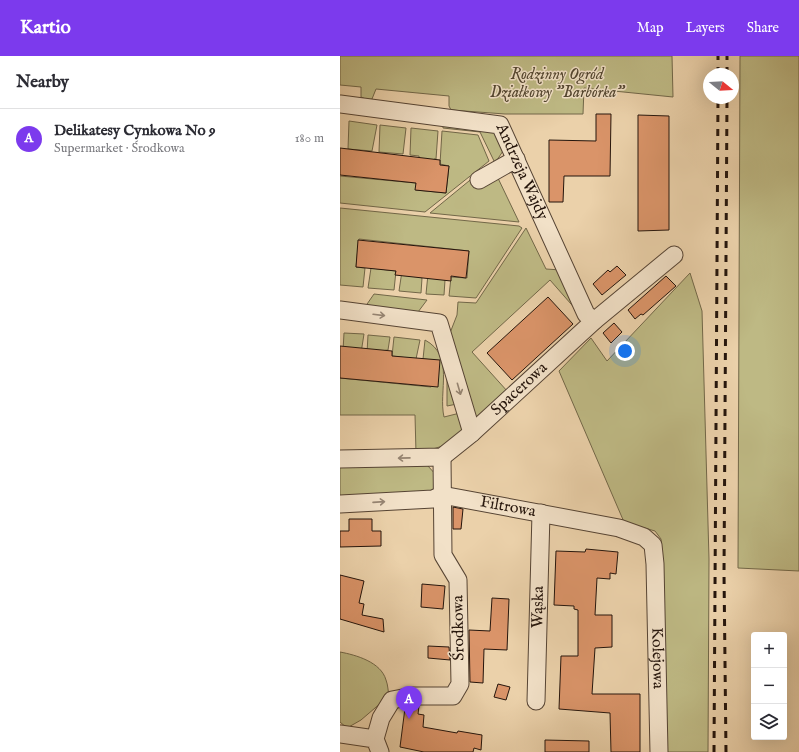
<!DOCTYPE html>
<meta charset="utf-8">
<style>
:root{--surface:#fff;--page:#f2f2f3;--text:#2b2b33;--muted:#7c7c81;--line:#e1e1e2;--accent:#7c3aed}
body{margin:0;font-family:"IM FELL English",serif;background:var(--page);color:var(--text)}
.controls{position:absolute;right:12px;bottom:12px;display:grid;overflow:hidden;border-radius:4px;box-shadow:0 4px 16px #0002}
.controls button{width:36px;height:36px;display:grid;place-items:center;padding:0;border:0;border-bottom:1px solid var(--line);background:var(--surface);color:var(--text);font:20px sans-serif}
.compass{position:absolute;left:363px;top:12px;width:36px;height:36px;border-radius:50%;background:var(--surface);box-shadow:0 4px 16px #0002;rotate:108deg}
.you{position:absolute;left:285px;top:295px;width:14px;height:14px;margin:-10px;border:3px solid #fff;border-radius:50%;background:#1a73e8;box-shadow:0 0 0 6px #1a73e833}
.badge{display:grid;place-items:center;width:26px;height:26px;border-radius:50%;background:var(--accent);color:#fff;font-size:13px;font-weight:700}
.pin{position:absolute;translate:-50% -33px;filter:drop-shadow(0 1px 2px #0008)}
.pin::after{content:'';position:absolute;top:21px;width:14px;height:12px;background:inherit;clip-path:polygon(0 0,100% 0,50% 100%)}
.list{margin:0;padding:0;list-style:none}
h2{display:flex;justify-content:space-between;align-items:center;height:52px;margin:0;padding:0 16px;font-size:17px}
h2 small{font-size:13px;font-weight:400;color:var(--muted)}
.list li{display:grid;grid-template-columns:26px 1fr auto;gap:12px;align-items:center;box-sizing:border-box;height:60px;padding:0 16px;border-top:1px solid var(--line)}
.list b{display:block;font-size:15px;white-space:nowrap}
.list p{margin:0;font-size:13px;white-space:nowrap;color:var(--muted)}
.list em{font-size:13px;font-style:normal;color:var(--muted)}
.icon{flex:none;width:22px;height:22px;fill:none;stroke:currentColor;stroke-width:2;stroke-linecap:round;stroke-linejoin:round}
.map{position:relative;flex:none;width:459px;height:696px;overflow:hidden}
header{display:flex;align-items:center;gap:24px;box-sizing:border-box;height:56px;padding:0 20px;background:var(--accent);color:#fff}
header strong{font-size:19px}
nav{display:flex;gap:22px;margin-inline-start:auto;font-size:14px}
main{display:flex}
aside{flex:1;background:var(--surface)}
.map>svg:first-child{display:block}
</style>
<header>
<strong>Kartio</strong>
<nav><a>Map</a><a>Layers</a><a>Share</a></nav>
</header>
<main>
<aside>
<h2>Nearby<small></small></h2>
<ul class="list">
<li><span class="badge">A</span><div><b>Delikatesy Cynkowa No 9</b><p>Supermarket · Środkowa</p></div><em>180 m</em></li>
</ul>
</aside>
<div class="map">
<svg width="459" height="696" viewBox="0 0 459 696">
<rect width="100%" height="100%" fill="#ebd1aa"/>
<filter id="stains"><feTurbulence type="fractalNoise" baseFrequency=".005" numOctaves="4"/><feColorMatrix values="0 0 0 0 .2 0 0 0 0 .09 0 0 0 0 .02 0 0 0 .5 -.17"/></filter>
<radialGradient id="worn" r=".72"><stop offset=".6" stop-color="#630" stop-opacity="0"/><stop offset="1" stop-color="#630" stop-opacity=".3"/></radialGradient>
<g fill="#beb984" stroke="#726748">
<path d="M0 0H332L333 41 244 32 243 58H165L111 54 109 50V40L36 33 32 43 28 44 21 41V31L0 29Z"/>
<path d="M400 0H459V515L398 512Z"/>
<path d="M9 65 37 69 32 95 8 93Z"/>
<path d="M103 67 154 74 163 95 155 107 140 76 103 72Z"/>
<path d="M40 69 66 72 63 98 39 96Z"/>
<path d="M71 72 98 75 96 103H94L93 108 79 106V100L70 99Z"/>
<path d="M102 75 138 79 149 105 85 156 0 147V120L76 127V134L106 137 109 110 100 108Z"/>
<path d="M146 111 156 118 179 166 90 157Z"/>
<path d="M0 152 179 170 182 172 136 242 109 240 111 221 127 222 129 195 19 183 16 211 25 212 23 231 0 229Z"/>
<path d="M186 172 206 213 221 214 238 256 210 224 132 296 168 336 138 362 130 357 110 277 117 259 118 246 136 247Z"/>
<path d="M31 212 56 215 54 234 28 232Z"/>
<path d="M62 215 82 222 81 237 59 235Z"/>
<path d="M350 217 362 255 369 503 368 696H325L321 483 315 475 284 466 219 315 251 282 267 305Z"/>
<path d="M88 218 105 224 104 239 86 238Z"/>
<path d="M34 238 87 244 78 256 25 251Z"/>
<path d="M4 277 24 278 21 297 3 295Z"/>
<path d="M28 279 50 281 48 294 27 297Z"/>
<path d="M54 281 80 284 76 303 52 300Z"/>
<path d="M85 284C115 300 98 335 104 361L120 357C120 362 122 368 122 373 118 390 90 393 76 397L75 359H0V322L91 331 93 304 83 303Z"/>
<path d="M107 308 117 348 107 350Z"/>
<path d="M0 408 87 409 98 421 97 431 91 437 0 443Z"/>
<path d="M0 596C16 599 41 606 46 624 48 629 48 635 49 640L21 664 7 672 0 666Z"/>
</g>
<g fill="#da9469" stroke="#25150c">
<path d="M256 58H271L270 120H224L223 146H209V84L256 85Z"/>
<path d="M298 59 329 60V174L298 175Z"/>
<path d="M0 92 100 104V109L109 110 106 137 75 134 76 127 0 119Z"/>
<path d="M18 184 129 195 126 222 111 220V225L55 219 56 215 16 211Z"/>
<path d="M277 210 286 219 262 239 253 228 268 214 270 216Z"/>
<path d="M326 220 336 230 303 259 301 258 295 263 288 254Z"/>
<path d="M208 241 233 268 172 324 147 297Z"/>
<path d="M274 267 282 276 271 287 263 277Z"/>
<path d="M0 290 52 295V300L100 304 98 331 0 322Z"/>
<path d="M113 451 123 453 121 473H113Z"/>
<path d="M9 463H32V475H41V490L0 491V475H9Z"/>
<path d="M246 493 278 496 276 518 270 517V523L257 522 255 559H272V591L255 592 252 638H300V696H271L270 657 219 653 221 600H238V554L234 553V550L214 549 216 495 245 496Z"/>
<path d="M0 519 24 525 19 547 24 548 22 559 43 563 44 576 0 563Z"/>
<path d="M82 528 105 530 103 553 81 551Z"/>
<path d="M152 542 169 543 167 594 144 593 143 627 130 626 129 574 150 575Z"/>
<path d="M88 590 109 591 110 604 88 602Z"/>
<path d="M158 628 170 631 166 644 154 641Z"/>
<path d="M74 650H79L78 658 84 659 83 671 117 677 118 675 142 679 141 694 134 692 133 696H84L60 691 65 652Z"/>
<path d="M205 684 249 685V696H205Z"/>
</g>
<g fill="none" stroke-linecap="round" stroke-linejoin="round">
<g stroke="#564434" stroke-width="19">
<g id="street">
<path id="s1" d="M0 48 160 69 246 258 254 265"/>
<path d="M139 124 176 103"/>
<path d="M0 254 99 267 132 377"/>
<path id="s2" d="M0 403 102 401 132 377 254 265 334 199"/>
<path id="s3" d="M0 448 93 443 102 439 279 472 304 481 313 489 315 508 319 696"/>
<path id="s4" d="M196 645 201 457"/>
<path d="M0 678 35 683 40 696"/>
<path d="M35 683 41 662 52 644 73 640H113L120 628 118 524 103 499 102 401"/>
</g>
</g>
<use href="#street" stroke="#f2e1c8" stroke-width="17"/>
<g stroke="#25150c" stroke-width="3" stroke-dasharray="7 7" stroke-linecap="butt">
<path d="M378 18V0"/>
<path d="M387 18V0"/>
<path d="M374 696 378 42"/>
<path d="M386 696 384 517 387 42"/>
</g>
</g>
<defs><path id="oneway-shaft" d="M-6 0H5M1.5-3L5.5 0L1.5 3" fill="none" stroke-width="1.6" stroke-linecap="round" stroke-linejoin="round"/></defs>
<g stroke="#968573">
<use href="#oneway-shaft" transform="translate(39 259) rotate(7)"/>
<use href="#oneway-shaft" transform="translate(119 333) rotate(74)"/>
<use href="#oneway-shaft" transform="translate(64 402) rotate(179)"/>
<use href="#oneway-shaft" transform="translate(39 446) rotate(-4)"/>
</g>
<g text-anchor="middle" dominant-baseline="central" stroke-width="3" stroke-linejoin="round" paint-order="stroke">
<g font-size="16" font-style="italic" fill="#534630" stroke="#f2e1c8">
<text x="217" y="19">Rodzinny Ogród<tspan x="217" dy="18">Działkowy "Barbórka"</tspan></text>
</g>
<g font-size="16" fill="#25150c" stroke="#f2e1c8">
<text stroke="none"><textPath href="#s1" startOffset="213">Andrzeja Wajdy</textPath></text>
<text stroke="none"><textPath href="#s2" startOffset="205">Spacerowa</textPath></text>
<text stroke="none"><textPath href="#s3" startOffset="170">Filtrowa</textPath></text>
<text stroke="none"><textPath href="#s4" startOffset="94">Wąska</textPath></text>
<text transform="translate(119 572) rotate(-91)">Środkowa</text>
<text stroke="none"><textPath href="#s3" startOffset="435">Kolejowa</textPath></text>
</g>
</g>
<rect width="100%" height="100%" filter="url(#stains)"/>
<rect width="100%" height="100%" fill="url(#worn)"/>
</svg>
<div class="controls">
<button>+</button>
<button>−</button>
<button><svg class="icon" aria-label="layers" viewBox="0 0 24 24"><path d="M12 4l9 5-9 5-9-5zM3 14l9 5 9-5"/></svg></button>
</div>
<svg class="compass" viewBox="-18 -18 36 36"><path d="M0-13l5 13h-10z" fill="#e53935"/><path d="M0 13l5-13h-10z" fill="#7c7c81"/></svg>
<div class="you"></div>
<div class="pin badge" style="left:69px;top:663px">A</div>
</div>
</main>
